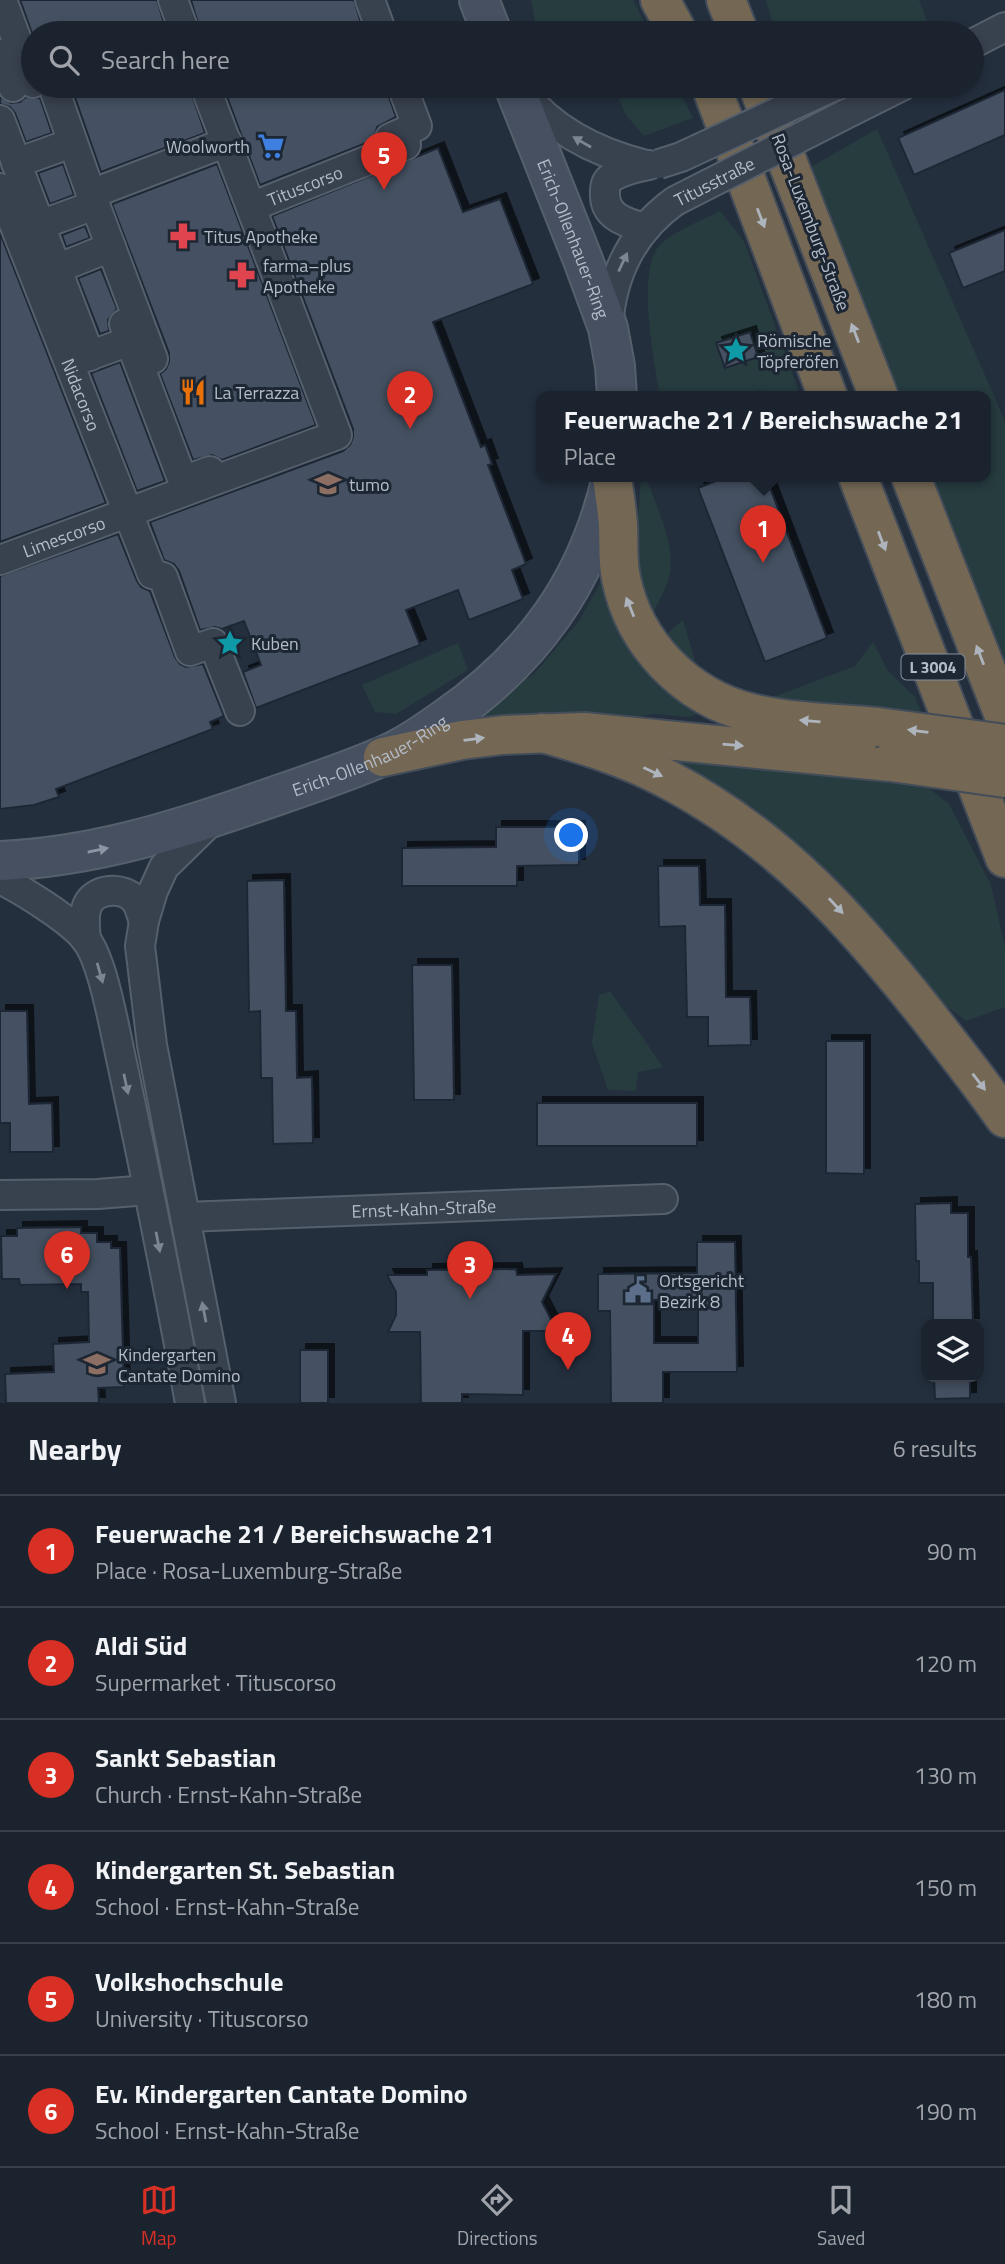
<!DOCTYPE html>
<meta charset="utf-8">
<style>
:root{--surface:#1b232e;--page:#242b36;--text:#f1f3f6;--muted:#a0a4aa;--line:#39404a;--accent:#d93025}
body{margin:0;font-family:"Titillium Web",sans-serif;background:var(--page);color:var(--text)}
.controls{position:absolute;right:21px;bottom:21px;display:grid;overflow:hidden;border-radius:14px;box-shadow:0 4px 10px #0003}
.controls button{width:63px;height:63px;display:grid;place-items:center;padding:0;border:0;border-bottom:2px solid var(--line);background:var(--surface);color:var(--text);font:35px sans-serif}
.you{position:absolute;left:572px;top:836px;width:24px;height:24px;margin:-18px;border:5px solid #fff;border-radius:50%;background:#1a73e8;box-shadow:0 0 0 10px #1a73e833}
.badge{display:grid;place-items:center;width:46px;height:46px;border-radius:50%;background:var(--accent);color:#fff;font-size:23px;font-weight:700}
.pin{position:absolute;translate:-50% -58px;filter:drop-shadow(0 2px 4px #0008)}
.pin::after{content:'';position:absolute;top:37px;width:24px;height:21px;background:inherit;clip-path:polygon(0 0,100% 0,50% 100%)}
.popup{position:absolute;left:536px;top:391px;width:455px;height:91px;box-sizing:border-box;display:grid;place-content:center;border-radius:14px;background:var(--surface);filter:drop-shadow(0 2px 5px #0005);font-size:23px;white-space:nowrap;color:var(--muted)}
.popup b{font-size:26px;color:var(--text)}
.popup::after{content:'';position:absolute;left:50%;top:100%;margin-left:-14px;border:14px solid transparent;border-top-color:var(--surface)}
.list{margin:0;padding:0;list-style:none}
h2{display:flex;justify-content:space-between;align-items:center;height:91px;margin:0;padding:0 28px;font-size:30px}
h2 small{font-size:23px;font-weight:400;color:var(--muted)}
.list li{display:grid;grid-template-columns:46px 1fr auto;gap:21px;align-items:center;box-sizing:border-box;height:112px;padding:0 28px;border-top:2px solid var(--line)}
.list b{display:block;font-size:26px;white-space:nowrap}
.list p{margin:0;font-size:23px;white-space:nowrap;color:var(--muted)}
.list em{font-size:23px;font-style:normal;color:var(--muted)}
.icon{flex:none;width:38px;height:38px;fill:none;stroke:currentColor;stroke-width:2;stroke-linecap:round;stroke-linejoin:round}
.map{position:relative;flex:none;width:1005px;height:1403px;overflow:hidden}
.search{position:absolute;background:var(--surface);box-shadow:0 4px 10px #0003;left:21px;right:21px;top:21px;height:77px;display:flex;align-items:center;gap:18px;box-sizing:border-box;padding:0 24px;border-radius:38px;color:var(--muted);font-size:26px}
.sheet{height:763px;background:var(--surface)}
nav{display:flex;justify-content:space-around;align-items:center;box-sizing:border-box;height:98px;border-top:2px solid var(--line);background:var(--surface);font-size:19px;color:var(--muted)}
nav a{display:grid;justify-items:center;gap:4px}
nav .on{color:var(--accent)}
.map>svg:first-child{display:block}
</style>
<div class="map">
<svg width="1005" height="1403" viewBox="0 0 1005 1403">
<defs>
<filter id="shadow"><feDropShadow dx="6" dy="-6" stdDeviation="0" flood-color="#0009"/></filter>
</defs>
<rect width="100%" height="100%" fill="#242f3e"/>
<g fill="#263c3f">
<path d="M531 0H633L650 33H572L562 25 546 32 537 33Z"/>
<path d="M766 0H919L927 21 892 33H775Z"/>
<path d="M613 86H677L693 118 644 136 626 115Z"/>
<path d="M877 129 1005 421V660L932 477H985V397H900L809 168Z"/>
<path d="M720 211 744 241 801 397 759 390 740 397H660C655 364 634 266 662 243 678 229 701 221 720 211Z"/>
<path d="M641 477H646C656 507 677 545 669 577 666 590 657 604 651 617L637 581 636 547Z"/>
<path d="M605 575 701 712 689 717 654 714 627 719 468 726V712L534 674 579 621Z"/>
<path d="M683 620 698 670 663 637Z"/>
<path d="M873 642 888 671 915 697 922 714 776 704V696L855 666Z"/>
<path d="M458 643 468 670 396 714 375 712 362 685Z"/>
<path d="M616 750 921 782 949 804 991 885 1005 947V1007L966 1021Z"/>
<path d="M610 991 663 1067 638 1072 636 1091 608 1090 592 1043 599 995Z"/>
</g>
<g fill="#455162" stroke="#1f2835" stroke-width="2" fill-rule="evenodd" filter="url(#shadow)">
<path d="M20 0H157L167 33H33V36Z"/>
<path d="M191 0H354L364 33H201Z"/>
<path d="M71 86H189L205 133 101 172Z"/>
<path d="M223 86H385L396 117 377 127 374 140 260 185Z"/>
<path d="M1005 90V135L914 175 898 138Z"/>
<path d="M0 97 11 103 20 102 26 97 40 98 52 133 26 142 15 113 10 107 0 104Z"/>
<path d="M438 148 463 212 500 199 533 284 433 322 481 447 485 445 492 464 488 465 526 564 512 570 523 599 469 620 458 590 406 610 420 645 256 708 243 672 261 665 244 621 222 629 215 627 200 630 179 571 174 564 164 560 150 522 343 451 350 445 353 437V429L272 216Z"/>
<path d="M63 164 74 195 50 204 38 173Z"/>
<path d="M217 164 316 425 222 460 212 455 193 460 160 374 166 369 169 362V353L112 204Z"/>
<path d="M85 226 90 238 66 247 62 235Z"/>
<path d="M1005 230V271L963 288 949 253Z"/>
<path d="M0 233 106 503 0 542Z"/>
<path d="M101 269 117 309 108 320 109 331 100 334 78 278Z"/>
<path d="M750 332 758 357 725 368 716 343Z"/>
<path d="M120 362 165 481 137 491 91 373Z"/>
<path d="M726 477H766L827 638 765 662 698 488Z"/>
<path d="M118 534 137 581 141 587 150 591 175 657 180 664 186 667 203 664 224 716 210 722 213 729 56 789 59 797 34 805 0 809V576Z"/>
<path d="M496 827H579V865L517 866V886H402V848L496 847Z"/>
<path d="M658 866H699L700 905H725L726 997H750L751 1045 708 1046V1017H687L685 926 659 927Z"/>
<path d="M284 880 286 1011H296L297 1078 312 1077 313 1143 273 1144 272 1078H261L260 1011 249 1012 247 881Z"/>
<path d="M412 965H452L454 1100H414Z"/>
<path d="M0 1011H27L29 1104 52 1103 53 1152H10V1123H0Z"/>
<path d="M826 1041H864V1174L826 1173Z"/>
<rect x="537" y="1103" width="160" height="43"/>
<path d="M951 1203V1213H968V1257H971L973 1324H933V1283H919V1261H916L915 1204Z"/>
<path d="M81 1227V1233H97V1242H111V1248H120L124 1387 98 1388 99 1403H6L5 1374 54 1372 53 1344 89 1342 88 1292H81V1284L20 1285 19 1279H2L1 1236H17V1228Z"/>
<path d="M697 1242H735L737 1372H663V1403H611L610 1311H598V1274L697 1273ZM698 1298V1343H654V1300Z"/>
<path d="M516 1269 517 1275 556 1274 542 1302 557 1331H523V1395L462 1394V1403H421L420 1332H388L396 1315V1292L387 1275H427V1270Z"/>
<rect x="300" y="1350" width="28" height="53"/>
<path d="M934 1377H970V1398L935 1399Z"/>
</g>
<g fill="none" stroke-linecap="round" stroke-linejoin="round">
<g stroke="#565f6c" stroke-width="32">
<g id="street">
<path d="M2 0 33 83"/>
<path d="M173 0 185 33"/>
<path d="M370 0 382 33"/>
<path d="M972 44 1005 27"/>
<path d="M0 54 13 87"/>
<path d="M53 86 91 194 153 359"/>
<path d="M522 91C553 132 598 153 646 165"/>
<path d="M844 115 902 86"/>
<path d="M0 120 90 356"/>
<path d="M394 149 390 138 417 126 402 86"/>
<path d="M16 163 58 148"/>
<path id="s1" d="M0 188 152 574 163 577 190 651 213 643 240 711"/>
<path d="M91 194 227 142"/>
<path id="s2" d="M251 207 406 145"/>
<path d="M40 225 81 210"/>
<path d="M644 228C624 222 603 216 605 191 605 185 607 180 612 177 622 171 638 167 649 165"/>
<path d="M41 275 111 247"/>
<path d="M608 326C612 274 632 232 675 201"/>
<path d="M130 341 183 481 210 471"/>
<path d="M83 358 130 341 124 324"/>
<path id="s3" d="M0 560 337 435 205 86"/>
<path d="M211 821 164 867 153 891 144 921 140 946 152 1045 221 1403"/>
<path d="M0 879C22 890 73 921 87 941 104 965 115 1032 122 1063 146 1176 169 1289 190 1403"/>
<path d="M86 940C85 929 83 917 87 906 94 888 123 886 135 900 140 906 141 915 144 921"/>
<path d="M0 1195 98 1194 148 1190"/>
<path id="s4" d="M186 1217 663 1199"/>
</g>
</g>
<g stroke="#565f6c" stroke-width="42">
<g id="secondary">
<path d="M479 0 492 33"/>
<path id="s5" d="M514 86 583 260 608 328 615 366 617 397"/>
<path id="s6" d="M0 861C88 857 169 833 252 804 295 789 339 775 381 757 404 748 425 733 445 719 533 658 588 582 612 477"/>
</g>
</g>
<g stroke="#434c59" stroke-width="42">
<g id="highway">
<path d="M660 0 678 33"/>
<path d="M726 0 739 33"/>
<path d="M711 86 828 397"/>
<path d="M758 86 879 397"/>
<path d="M612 477C614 493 617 509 618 525 619 543 617 560 621 578 634 644 686 697 751 713 792 723 837 723 878 727"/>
<path d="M858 477 1005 858"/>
<path d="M911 477 1005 718"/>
<path d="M543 733C585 745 628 758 667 779 778 837 852 920 928 1016 954 1050 981 1083 1005 1118"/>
<path d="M383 757 462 740 503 735 584 732 891 762"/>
</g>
</g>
<use href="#street" stroke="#38414e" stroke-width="28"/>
<use href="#secondary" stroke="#465061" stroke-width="38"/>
<use href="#highway" stroke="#746855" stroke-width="38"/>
<g stroke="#565f6c" stroke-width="32" stroke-linecap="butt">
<g id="street-bridge">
<path d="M659 164 681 157 834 86"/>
<path id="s7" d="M675 201 844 115"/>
</g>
</g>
<g stroke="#434c59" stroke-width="42" stroke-linecap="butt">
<g id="highway-bridge">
<path d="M878 727 1005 744"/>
<path d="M891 762 1005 778"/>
</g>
</g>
<use href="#street-bridge" stroke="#38414e" stroke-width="28"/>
<use href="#highway-bridge" stroke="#746855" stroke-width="38"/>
</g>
<defs><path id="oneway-solid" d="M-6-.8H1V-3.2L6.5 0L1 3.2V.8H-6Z" transform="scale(1.75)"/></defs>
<g fill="#7c8592">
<use href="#oneway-solid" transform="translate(582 142) rotate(-150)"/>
<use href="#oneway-solid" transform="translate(623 262) rotate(-65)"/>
<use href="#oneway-solid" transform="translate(100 973) rotate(74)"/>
<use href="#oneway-solid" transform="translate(126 1084) rotate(78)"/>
<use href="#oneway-solid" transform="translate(158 1242) rotate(79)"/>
<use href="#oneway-solid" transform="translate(204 1312) rotate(-101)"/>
</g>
<g fill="#aeb4bd">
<use href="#oneway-solid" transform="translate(761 218) rotate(69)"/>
<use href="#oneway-solid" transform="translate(855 333) rotate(-111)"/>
<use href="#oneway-solid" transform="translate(882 541) rotate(69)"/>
<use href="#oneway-solid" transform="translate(630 607) rotate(-112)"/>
<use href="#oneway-solid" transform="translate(980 655) rotate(-111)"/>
<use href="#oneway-solid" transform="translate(810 721) rotate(-175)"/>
<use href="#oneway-solid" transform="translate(918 731) rotate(-173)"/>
<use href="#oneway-solid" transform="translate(474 739) rotate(-7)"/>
<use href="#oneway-solid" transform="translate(733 745) rotate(5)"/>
<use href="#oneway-solid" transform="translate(653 772) rotate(25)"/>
<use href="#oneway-solid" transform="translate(836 906) rotate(47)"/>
<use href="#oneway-solid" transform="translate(979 1082) rotate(52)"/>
</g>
<use fill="#8e96a5" href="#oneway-solid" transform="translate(98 850) rotate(-11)"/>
<defs>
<g id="supermarket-bare" transform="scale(2.1)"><path d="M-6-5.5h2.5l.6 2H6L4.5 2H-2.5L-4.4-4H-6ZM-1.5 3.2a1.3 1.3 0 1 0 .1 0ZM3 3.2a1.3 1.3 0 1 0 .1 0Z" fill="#3f7fe0" stroke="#1d2633" stroke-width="2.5" paint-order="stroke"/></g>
<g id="pharmacy-bare" transform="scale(2.1)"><path d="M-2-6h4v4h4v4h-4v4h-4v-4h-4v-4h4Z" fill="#e0444e" stroke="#1d2633" stroke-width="2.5" paint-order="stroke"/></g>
<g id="sight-bare" transform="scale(2.1)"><path d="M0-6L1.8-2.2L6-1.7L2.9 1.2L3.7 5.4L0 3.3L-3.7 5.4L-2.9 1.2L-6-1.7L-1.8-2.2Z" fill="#0f9aa8" stroke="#1d2633" stroke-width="2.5" paint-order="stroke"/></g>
<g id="restaurant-bare" transform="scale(2.1)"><path d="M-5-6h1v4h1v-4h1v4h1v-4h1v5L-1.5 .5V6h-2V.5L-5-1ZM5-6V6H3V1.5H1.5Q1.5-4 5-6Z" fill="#e8710a" stroke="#1d2633" stroke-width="2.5" paint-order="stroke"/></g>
<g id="university-bare" transform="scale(2.1)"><path d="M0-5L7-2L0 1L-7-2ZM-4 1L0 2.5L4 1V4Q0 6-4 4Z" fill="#8d6e63" stroke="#1d2633" stroke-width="2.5" paint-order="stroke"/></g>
<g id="civic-bare" transform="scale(2.1)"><path d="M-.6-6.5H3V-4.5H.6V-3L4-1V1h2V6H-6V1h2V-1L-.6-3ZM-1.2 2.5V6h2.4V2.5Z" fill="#5c6f8a" stroke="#1d2633" stroke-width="2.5" paint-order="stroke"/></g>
<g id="school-bare" transform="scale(2.1)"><path d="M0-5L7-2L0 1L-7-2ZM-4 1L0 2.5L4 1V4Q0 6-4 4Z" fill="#8d6e63" stroke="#1d2633" stroke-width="2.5" paint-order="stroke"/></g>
</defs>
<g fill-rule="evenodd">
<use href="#supermarket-bare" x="271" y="146"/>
<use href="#pharmacy-bare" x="183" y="236"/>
<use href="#pharmacy-bare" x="242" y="275"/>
<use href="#sight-bare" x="736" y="350"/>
<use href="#restaurant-bare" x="193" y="392"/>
<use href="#university-bare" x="328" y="484"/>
<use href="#sight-bare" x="230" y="643"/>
<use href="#civic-bare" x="638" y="1290"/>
<use href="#school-bare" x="97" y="1364"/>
</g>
<g text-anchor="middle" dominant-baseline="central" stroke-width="6" stroke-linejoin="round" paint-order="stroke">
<rect fill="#1d2633" stroke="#878f9c" stroke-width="2" x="901.5" y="654.5" width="63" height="25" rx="5"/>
<g font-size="16" font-weight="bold" fill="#b4bcc9">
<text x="933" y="667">L 3004</text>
</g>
<g font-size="18" fill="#b4bcc9" stroke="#1d2633" text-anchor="start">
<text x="250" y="146" text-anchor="end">Woolworth</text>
<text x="204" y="236">Titus Apotheke</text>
<text x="263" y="265">farma–plus<tspan x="263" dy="21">Apotheke</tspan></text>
<text x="757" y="340">Römische<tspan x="757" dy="21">Töpferöfen</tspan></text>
<text x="214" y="392">La Terrazza</text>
<text x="349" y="484">tumo</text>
<text x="251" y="643">Kuben</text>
<text x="659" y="1280">Ortsgericht<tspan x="659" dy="21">Bezirk 8</tspan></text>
<text x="118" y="1354">Kindergarten<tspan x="118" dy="21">Cantate Domino</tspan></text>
</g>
<g font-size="18" fill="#b4bcc9" stroke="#1d2633">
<text stroke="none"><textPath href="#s7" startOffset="44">Titusstraße</textPath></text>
<text stroke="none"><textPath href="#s2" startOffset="58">Tituscorso</textPath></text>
<text transform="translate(811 222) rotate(69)">Rosa-Luxemburg-Straße</text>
<text stroke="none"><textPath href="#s5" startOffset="164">Erich-Ollenhauer-Ring</textPath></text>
<text stroke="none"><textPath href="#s1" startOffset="222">Nidacorso</textPath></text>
<text stroke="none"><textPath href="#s3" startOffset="68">Limescorso</textPath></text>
<text stroke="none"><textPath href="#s6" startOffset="387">Erich-Ollenhauer-Ring</textPath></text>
<text stroke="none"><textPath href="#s4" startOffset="238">Ernst-Kahn-Straße</textPath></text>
</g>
</g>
</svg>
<div class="controls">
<button><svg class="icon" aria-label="layers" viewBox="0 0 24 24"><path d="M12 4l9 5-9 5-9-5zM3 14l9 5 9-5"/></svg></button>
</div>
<div class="you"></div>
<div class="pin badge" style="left:763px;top:563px">1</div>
<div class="popup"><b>Feuerwache 21 / Bereichswache 21</b>Place</div>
<div class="pin badge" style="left:410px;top:429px">2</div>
<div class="pin badge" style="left:470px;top:1299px">3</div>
<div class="pin badge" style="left:568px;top:1370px">4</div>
<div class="pin badge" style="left:384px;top:190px">5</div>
<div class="pin badge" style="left:67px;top:1289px">6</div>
<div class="search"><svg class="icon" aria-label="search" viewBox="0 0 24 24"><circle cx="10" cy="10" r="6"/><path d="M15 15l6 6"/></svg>Search here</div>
</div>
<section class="sheet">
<h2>Nearby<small>6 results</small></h2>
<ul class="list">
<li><span class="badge">1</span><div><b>Feuerwache 21 / Bereichswache 21</b><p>Place · Rosa-Luxemburg-Straße</p></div><em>90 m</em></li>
<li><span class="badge">2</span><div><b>Aldi Süd</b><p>Supermarket · Tituscorso</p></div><em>120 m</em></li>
<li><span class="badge">3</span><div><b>Sankt Sebastian</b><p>Church · Ernst-Kahn-Straße</p></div><em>130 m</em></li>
<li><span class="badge">4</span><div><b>Kindergarten St. Sebastian</b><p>School · Ernst-Kahn-Straße</p></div><em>150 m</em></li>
<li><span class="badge">5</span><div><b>Volkshochschule</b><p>University · Tituscorso</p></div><em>180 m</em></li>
<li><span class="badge">6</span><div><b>Ev. Kindergarten Cantate Domino</b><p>School · Ernst-Kahn-Straße</p></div><em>190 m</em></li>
</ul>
</section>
<nav>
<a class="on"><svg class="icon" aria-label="map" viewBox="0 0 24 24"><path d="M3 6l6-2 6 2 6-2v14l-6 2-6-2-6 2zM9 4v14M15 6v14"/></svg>Map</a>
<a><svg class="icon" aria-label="directions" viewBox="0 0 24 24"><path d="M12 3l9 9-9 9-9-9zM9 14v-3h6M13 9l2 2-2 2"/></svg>Directions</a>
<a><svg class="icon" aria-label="saved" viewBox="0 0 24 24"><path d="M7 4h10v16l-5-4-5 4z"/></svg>Saved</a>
</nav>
